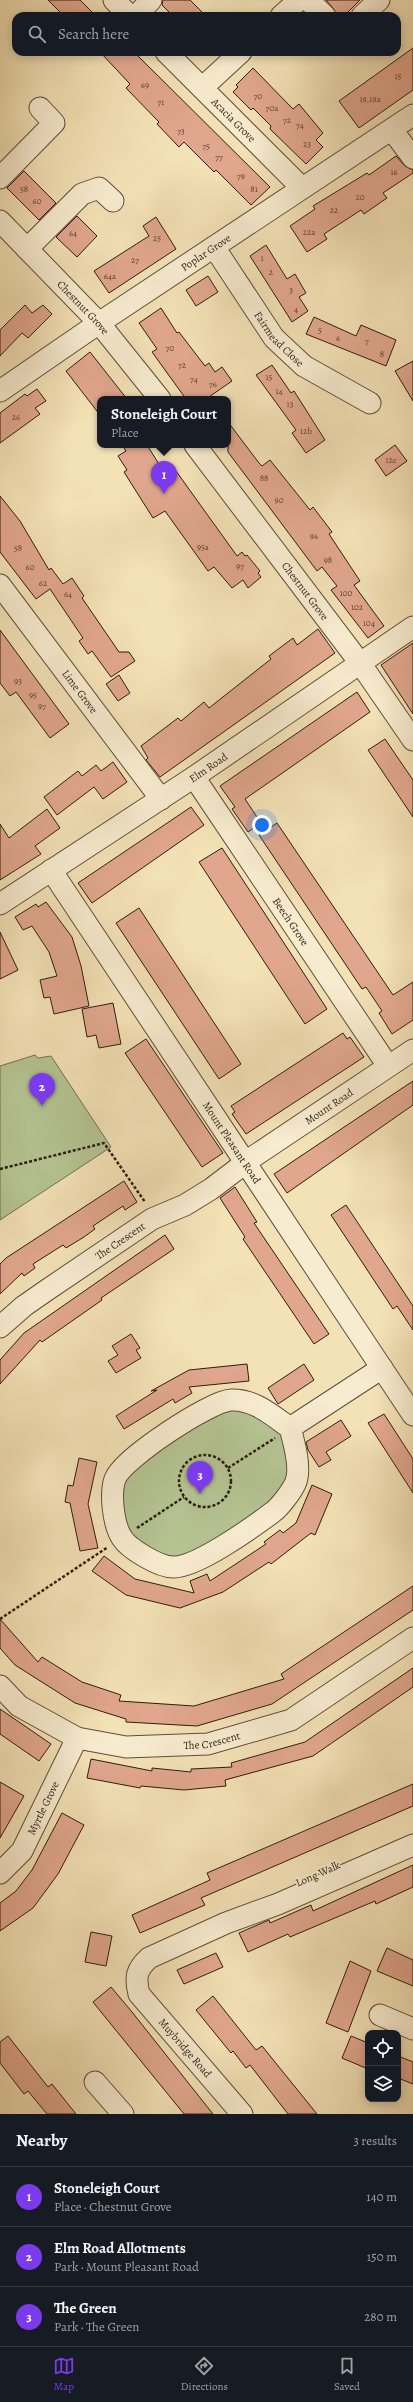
<!DOCTYPE html>
<meta charset="utf-8">
<style>
:root{--surface:#171b24;--page:#242831;--text:#f1f3f6;--muted:#9ea1a6;--line:#363941;--accent:#7c3aed}
body{margin:0;font-family:Alegreya,serif;background:var(--page);color:var(--text)}
.controls{position:absolute;right:12px;bottom:12px;display:grid;overflow:hidden;border-radius:8px;box-shadow:0 2px 10px #0003}
.controls button{width:36px;height:36px;display:grid;place-items:center;padding:0;border:0;border-bottom:1px solid var(--line);background:var(--surface);color:var(--text);font:20px sans-serif}
.you{position:absolute;left:262px;top:825px;width:14px;height:14px;margin:-10px;border:3px solid #fff;border-radius:50%;background:#1a73e8;box-shadow:0 0 0 6px #1a73e833}
.badge{display:grid;place-items:center;width:26px;height:26px;border-radius:50%;background:var(--accent);color:#fff;font-size:13px;font-weight:700}
.pin{position:absolute;translate:-50% -33px;filter:drop-shadow(0 1px 2px #0008)}
.pin::after{content:'';position:absolute;top:21px;width:14px;height:12px;background:inherit;clip-path:polygon(0 0,100% 0,50% 100%)}
.popup{position:absolute;left:97px;top:396px;width:134px;height:52px;box-sizing:border-box;display:grid;place-content:center;border-radius:8px;background:var(--surface);filter:drop-shadow(0 1px 3px #0005);font-size:13px;white-space:nowrap;color:var(--muted)}
.popup b{font-size:15px;color:var(--text)}
.popup::after{content:'';position:absolute;left:50%;top:100%;margin-left:-8px;border:8px solid transparent;border-top-color:var(--surface)}
.list{margin:0;padding:0;list-style:none}
h2{display:flex;justify-content:space-between;align-items:center;height:52px;margin:0;padding:0 16px;font-size:17px}
h2 small{font-size:13px;font-weight:400;color:var(--muted)}
.list li{display:grid;grid-template-columns:26px 1fr auto;gap:12px;align-items:center;box-sizing:border-box;height:60px;padding:0 16px;border-top:1px solid var(--line)}
.list b{display:block;font-size:15px;white-space:nowrap}
.list p{margin:0;font-size:13px;white-space:nowrap;color:var(--muted)}
.list em{font-size:13px;font-style:normal;color:var(--muted)}
.icon{flex:none;width:22px;height:22px;fill:none;stroke:currentColor;stroke-width:2;stroke-linecap:round;stroke-linejoin:round}
.map{position:relative;flex:none;width:413px;height:2114px;overflow:hidden}
.search{position:absolute;background:var(--surface);box-shadow:0 2px 10px #0003;left:12px;right:12px;top:12px;height:44px;display:flex;align-items:center;gap:10px;box-sizing:border-box;padding:0 14px;border-radius:12px;color:var(--muted);font-size:15px}
.sheet{height:232px;background:var(--surface)}
nav{display:flex;justify-content:space-around;align-items:center;box-sizing:border-box;height:56px;border-top:1px solid var(--line);background:var(--surface);font-size:11px;color:var(--muted)}
nav a{display:grid;justify-items:center;gap:2px}
nav .on{color:var(--accent)}
.map>svg:first-child{display:block}
</style>
<div class="map">
<svg width="413" height="2114" viewBox="0 0 413 2114">
<rect width="100%" height="100%" fill="#f4e2b7"/>
<filter id="stains"><feTurbulence type="fractalNoise" baseFrequency=".005" numOctaves="4"/><feColorMatrix values="0 0 0 0 .2 0 0 0 0 .09 0 0 0 0 .02 0 0 0 .5 -.17"/></filter>
<radialGradient id="worn" r=".72"><stop offset=".6" stop-color="#630" stop-opacity="0"/><stop offset="1" stop-color="#630" stop-opacity=".3"/></radialGradient>
<g fill="#b5c493" stroke="#717052">
<path d="M35 1055 38 1058 51 1056 111 1147 0 1220V1066Z"/>
<path d="M260 1406 297 1450 274 1511 173 1567 122 1538 115 1478 203 1410Z"/>
</g>
<g fill="#e1a78e" stroke="#2d1c11">
<path d="M48 0H80L96 16H64Z"/>
<path d="M163 0H190L206 16H173L162 5Z"/>
<path d="M326 0H360L344 16H337L333 8Z"/>
<path d="M413 48V90L359 128 339 101Z"/>
<path d="M100 52H134L270 187 251 205 216 170 214 172 184 142 179 147 157 124 159 122 126 88 130 84Z"/>
<path d="M253 68 293 109 299 104 323 133 316 140 323 147 306 164 270 129 271 126 253 108 251 110 233 92 238 87 236 85Z"/>
<path d="M396 156 404 165 413 170V173L383 193 387 198 364 214 361 210 324 234 327 239 307 252 290 226 315 209 313 206 367 173 369 175Z"/>
<path d="M24 171 56 203 39 220 7 188Z"/>
<path d="M77 216 97 236 77 257 56 237Z"/>
<path d="M156 217 176 249 109 293 94 271 149 236 143 226Z"/>
<path d="M266 245 287 279 295 274 306 293 299 297 308 311 292 322 250 256Z"/>
<path d="M208 276 218 292 196 306 186 290Z"/>
<path d="M25 305 32 313 43 305 52 314 28 338 22 333 0 356V330Z"/>
<path d="M161 308 177 333 179 332 205 366 209 363 215 372 222 367 232 381 206 399H186L152 352 157 349 139 323Z"/>
<path d="M314 317 356 336 361 325 396 340 386 366 306 334Z"/>
<path d="M90 352 127 399H100V415L66 371Z"/>
<path d="M413 361V401L395 371Z"/>
<path d="M272 365 291 393 294 391 325 440 306 453 292 433 296 430 256 375Z"/>
<path d="M37 389 46 401 35 408 40 414 0 443V413L25 394 27 396Z"/>
<path d="M228 422 259 463 262 466 270 460 310 510 313 507 332 532 329 534 360 581 354 585 384 626 368 638 331 590 337 586 322 567 317 571 228 452Z"/>
<path d="M122 445H147L167 477 176 471 237 556 242 552 245 556 247 555 260 571 258 573 261 577 248 588 243 580 232 588 214 567 208 571 165 511 153 518 124 472 127 470 118 456 126 451Z"/>
<path d="M395 445 407 461 386 476 375 460Z"/>
<path d="M0 496 20 521 49 570 51 568 63 584 72 578 84 596 82 598 119 652H129L135 661 111 677 92 651 88 654 79 641 83 638 50 589 36 599 0 552Z"/>
<path d="M318 629 335 653 160 777 146 760 148 758 141 746 178 718 181 721 204 702 209 708 271 659 269 656 293 638 297 645Z"/>
<path d="M0 630 69 724 50 738 16 692 10 696 0 683Z"/>
<path d="M413 643V714L381 665Z"/>
<path d="M119 675 130 693 118 701 106 684Z"/>
<path d="M357 692 370 712 245 799 261 823 248 832 232 809 235 807 220 786Z"/>
<path d="M385 739 413 780V817L368 750Z"/>
<path d="M113 762 127 782 103 799 94 787 57 815 44 797 78 771 82 776 96 765 101 771Z"/>
<path d="M191 807 204 825 92 903 78 883Z"/>
<path d="M47 809 60 828 35 846 41 854 0 880V824L9 838Z"/>
<path d="M277 823 393 995 413 982V1020L392 1034 379 1013 382 1011 366 987 362 989 259 835Z"/>
<path d="M222 848 327 1009 305 1024 199 862Z"/>
<path d="M46 902 72 937 81 966 89 1006 54 1014 50 997 44 998 40 980 57 976 49 952 32 926 23 930 15 917 36 904 38 907Z"/>
<path d="M139 908 241 1064 219 1079 116 923Z"/>
<path d="M0 932 18 970 0 979Z"/>
<path d="M113 1003 121 1044 99 1048 96 1035 87 1037 82 1009Z"/>
<path d="M343 1033 347 1039 350 1037 364 1057 246 1134 232 1114 235 1112 231 1106Z"/>
<path d="M146 1039 223 1153 202 1167 125 1053Z"/>
<path d="M413 1081V1105L287 1193 274 1174Z"/>
<path d="M124 1181 137 1202 125 1210 123 1206 93 1226 95 1229 84 1237 66 1248 63 1245 33 1264 35 1268 24 1276 22 1273 0 1294V1264L6 1258Z"/>
<path d="M235 1187 257 1222 254 1223 329 1334 314 1344 243 1239 245 1237 220 1198Z"/>
<path d="M346 1205 413 1306V1330L397 1306 393 1309 331 1215Z"/>
<path d="M165 1235 174 1249 101 1298 102 1300 42 1342 40 1340 0 1384V1360L24 1333Z"/>
<path d="M131 1334 140 1348 136 1350 141 1358 116 1373 108 1361 118 1355 112 1346Z"/>
<path d="M247 1364 249 1381 189 1387 192 1393 175 1403 173 1399 124 1429 116 1416 157 1390 151 1391 189 1370Z"/>
<path d="M304 1364 314 1380 278 1404 268 1388Z"/>
<path d="M384 1414 413 1459V1493L368 1423Z"/>
<path d="M341 1420 351 1436 326 1452 331 1460 319 1467 308 1450 306 1442Z"/>
<path d="M79 1458 97 1462 88 1504 98 1548 80 1551 70 1503 65 1502 68 1485 73 1486Z"/>
<path d="M312 1485 332 1494 315 1535 311 1533 271 1564 269 1562 223 1592 180 1608 126 1595 92 1571 104 1556 135 1579 194 1593 190 1581 207 1574 210 1581 266 1544 264 1542 280 1530 283 1533 296 1523Z"/>
<path d="M413 1586V1610L272 1704 197 1726 126 1722V1719L75 1703 15 1665 0 1648V1619L38 1662 42 1657 82 1682 121 1695 119 1701 194 1706 284 1679 281 1674Z"/>
<path d="M413 1668V1687L313 1756 225 1780 226 1786 184 1790 141 1786 140 1788 87 1778 91 1759 152 1771V1768L191 1772V1769L232 1767 231 1763 305 1742Z"/>
<path d="M0 1709 51 1744 39 1761 0 1734Z"/>
<path d="M0 1782 24 1796 0 1838Z"/>
<path d="M413 1784V1806L201 1898 205 1905 140 1933 132 1915 210 1880 207 1873Z"/>
<path d="M62 1813 84 1825 58 1874 33 1908 0 1931V1903L16 1891 32 1870Z"/>
<path d="M413 1865V1887L376 1904 375 1901 290 1937 288 1934 248 1952 239 1933 269 1920 270 1923 311 1905 313 1911Z"/>
<path d="M91 1932 112 1936 106 1966 85 1962Z"/>
<path d="M387 1948 413 1960V1986L377 1971Z"/>
<path d="M216 1953 223 1967 184 1984 177 1970Z"/>
<path d="M350 1961 371 1971 348 2032 326 2023Z"/>
<path d="M111 1987 132 2012 213 2114H184L110 2023 93 2002Z"/>
<path d="M213 1996 256 2050 262 2046 317 2114H288L250 2065 246 2068 233 2051 231 2053 196 2010Z"/>
<path d="M8 2036 48 2087 52 2084 76 2114H47L28 2091 24 2094 0 2063V2042Z"/>
<path d="M351 2036 368 2043V2069L342 2058Z"/>
<path d="M398 2056 413 2062V2084L398 2078Z"/>
</g>
<g fill="none" stroke-linecap="round" stroke-linejoin="round">
<g stroke="#5f4e3a" stroke-width="23">
<g id="minor">
<path d="M114 0 130 16"/>
<path d="M308 0 325 16"/>
<path d="M136 16 151 0"/>
<path d="M281 16 299 0"/>
<path d="M362 16 379 0"/>
<path id="s1" d="M166 52 302 188"/>
<path d="M202 88 241 52"/>
<path d="M392 130 413 158"/>
<path d="M0 178 54 123 40 108"/>
<path id="s2" d="M0 221 99 323 160 399"/>
<path id="s3" d="M214 247 274 338 304 366 370 403"/>
<path d="M27 249 82 194 99 188 113 201"/>
<path id="s4" d="M0 391 99 323 413 115"/>
<path id="s5" d="M195 445 360 663 413 740"/>
<path id="s6" d="M0 585 161 799"/>
<path id="s7" d="M194 777 388 1066"/>
<path id="s8" d="M51 870 413 1415"/>
<path id="s9" d="M0 904 194 777 413 627"/>
<path id="s10" d="M0 1327 24 1306 47 1290 152 1219 185 1205 211 1189 253 1157 413 1050"/>
<path d="M290 1428C272 1415 254 1399 231 1400 210 1401 122 1459 115 1479 110 1493 113 1524 122 1538 129 1549 159 1567 173 1567 196 1568 253 1527 273 1512 280 1507 291 1492 295 1484 302 1470 294 1442 290 1428L382 1368"/>
<path id="s11" d="M0 1686 19 1706 77 1738 126 1747 208 1744 291 1720 413 1638"/>
<path id="s12" d="M0 1873 22 1851 77 1738"/>
<path d="M380 2015 413 2029"/>
<path d="M95 2082 123 2114"/>
<path d="M242 2114 139 1994C135 1977 136 1970 149 1958L226 1923 278 1904 413 1845"/>
</g>
</g>
<g stroke="#2d1c11" stroke-width="2.5" stroke-dasharray="3 2" stroke-linecap="butt">
<path d="M0 1169 104 1143 145 1202"/>
<circle cx="205" cy="1481" r="26"/>
<path d="M228 1468 275 1438"/>
<path d="M137 1528 184 1497"/>
<path d="M0 1619 108 1547"/>
</g>
<use href="#minor" stroke="#f8ecd0" stroke-width="21"/>
</g>
<g text-anchor="middle" dominant-baseline="central" stroke-width="3.5" stroke-linejoin="round" paint-order="stroke">
<g font-size="9" fill="#5a3f30">
<text x="398" y="76">15</text>
<text x="145" y="85">69</text>
<text x="258" y="96">70</text>
<text x="370" y="99">19,19a</text>
<text x="161" y="102">71</text>
<text x="272" y="108">70a</text>
<text x="287" y="120">72</text>
<text x="300" y="125">74</text>
<text x="181" y="131">73</text>
<text x="307" y="144">23</text>
<text x="206" y="146">75</text>
<text x="219" y="157">77</text>
<text x="394" y="172">16</text>
<text x="241" y="176">79</text>
<text x="24" y="189">58</text>
<text x="254" y="189">81</text>
<text x="360" y="197">20</text>
<text x="37" y="201">60</text>
<text x="334" y="210">22</text>
<text x="309" y="232">22a</text>
<text x="73" y="233">64</text>
<text x="157" y="238">25</text>
<text x="262" y="258">1</text>
<text x="135" y="260">27</text>
<text x="271" y="272">2</text>
<text x="110" y="276">64a</text>
<text x="291" y="290">3</text>
<text x="296" y="309">4</text>
<text x="320" y="330">5</text>
<text x="338" y="338">6</text>
<text x="367" y="341">7</text>
<text x="170" y="348">70</text>
<text x="382" y="354">8</text>
<text x="182" y="365">72</text>
<text x="269" y="377">15</text>
<text x="194" y="379">74</text>
<text x="213" y="384">76</text>
<text x="279" y="391">14</text>
<text x="290" y="404">13</text>
<text x="16" y="417">26</text>
<text x="306" y="431">12b</text>
<text x="391" y="460">12c</text>
<text x="264" y="478">88</text>
<text x="279" y="500">90</text>
<text x="314" y="536">96</text>
<text x="203" y="547">95a</text>
<text x="18" y="548">58</text>
<text x="328" y="560">98</text>
<text x="240" y="566">97</text>
<text x="30" y="567">60</text>
<text x="43" y="583">62</text>
<text x="346" y="593">100</text>
<text x="68" y="594">64</text>
<text x="357" y="607">102</text>
<text x="369" y="623">104</text>
<text x="18" y="681">93</text>
<text x="33" y="695">95</text>
<text x="42" y="706">97</text>
</g>
<g font-size="11" fill="#2d1c11" stroke="#f8ecd0">
<text stroke="none"><textPath href="#s1" startOffset="96">Acacia Grove</textPath></text>
<text stroke="none"><textPath href="#s4" startOffset="248">Poplar Grove</textPath></text>
<text stroke="none"><textPath href="#s2" startOffset="120">Chestnut Grove</textPath></text>
<text stroke="none"><textPath href="#s3" startOffset="113">Fairmead Close</textPath></text>
<text stroke="none"><textPath href="#s5" startOffset="183">Chestnut Grove</textPath></text>
<text stroke="none"><textPath href="#s6" startOffset="133">Lime Grove</textPath></text>
<text stroke="none"><textPath href="#s9" startOffset="249">Elm Road</textPath></text>
<text stroke="none"><textPath href="#s7" startOffset="174">Beech Grove</textPath></text>
<text stroke="none"><textPath href="#s10" startOffset="397">Mount Road</textPath></text>
<text stroke="none"><textPath href="#s8" startOffset="327">Mount Pleasant Road</textPath></text>
<text stroke="none"><textPath href="#s10" startOffset="148">The Crescent</textPath></text>
<text stroke="none"><textPath href="#s11" startOffset="230">The Crescent</textPath></text>
<text stroke="none"><textPath href="#s12" startOffset="79">Myrtle Grove</textPath></text>
<text transform="translate(318 1874) rotate(-24)">Long Walk</text>
<text transform="translate(185 2048) rotate(49)">Muybridge Road</text>
</g>
</g>
<rect width="100%" height="100%" filter="url(#stains)"/>
<rect width="100%" height="100%" fill="url(#worn)"/>
</svg>
<div class="controls">
<button><svg class="icon" aria-label="locate" viewBox="0 0 24 24"><circle cx="12" cy="12" r="6"/><path d="M12 2v4M12 18v4M2 12h4M18 12h4"/></svg></button>
<button><svg class="icon" aria-label="layers" viewBox="0 0 24 24"><path d="M12 4l9 5-9 5-9-5zM3 14l9 5 9-5"/></svg></button>
</div>
<div class="you"></div>
<div class="pin badge" style="left:164px;top:494px">1</div>
<div class="popup"><b>Stoneleigh Court</b>Place</div>
<div class="pin badge" style="left:42px;top:1106px">2</div>
<div class="pin badge" style="left:200px;top:1494px">3</div>
<div class="search"><svg class="icon" aria-label="search" viewBox="0 0 24 24"><circle cx="10" cy="10" r="6"/><path d="M15 15l6 6"/></svg>Search here</div>
</div>
<section class="sheet">
<h2>Nearby<small>3 results</small></h2>
<ul class="list">
<li><span class="badge">1</span><div><b>Stoneleigh Court</b><p>Place · Chestnut Grove</p></div><em>140 m</em></li>
<li><span class="badge">2</span><div><b>Elm Road Allotments</b><p>Park · Mount Pleasant Road</p></div><em>150 m</em></li>
<li><span class="badge">3</span><div><b>The Green</b><p>Park · The Green</p></div><em>280 m</em></li>
</ul>
</section>
<nav>
<a class="on"><svg class="icon" aria-label="map" viewBox="0 0 24 24"><path d="M3 6l6-2 6 2 6-2v14l-6 2-6-2-6 2zM9 4v14M15 6v14"/></svg>Map</a>
<a><svg class="icon" aria-label="directions" viewBox="0 0 24 24"><path d="M12 3l9 9-9 9-9-9zM9 14v-3h6M13 9l2 2-2 2"/></svg>Directions</a>
<a><svg class="icon" aria-label="saved" viewBox="0 0 24 24"><path d="M7 4h10v16l-5-4-5 4z"/></svg>Saved</a>
</nav>
